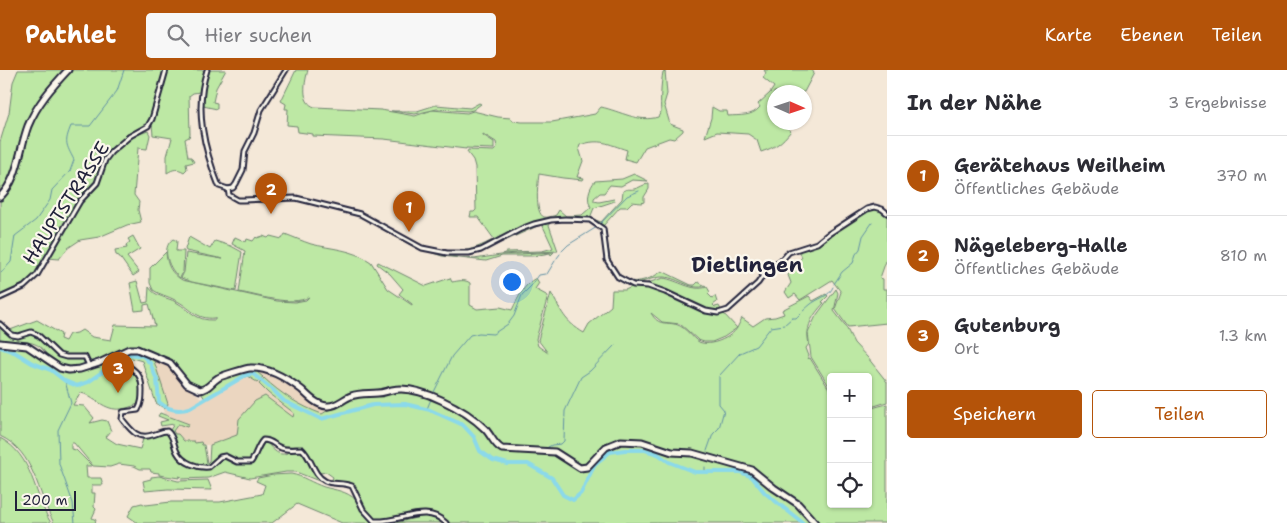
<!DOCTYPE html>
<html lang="de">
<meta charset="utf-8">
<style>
:root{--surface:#fff;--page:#f7f7f7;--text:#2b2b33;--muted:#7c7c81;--line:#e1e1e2;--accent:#b45309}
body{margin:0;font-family:"Shantell Sans",sans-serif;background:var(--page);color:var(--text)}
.controls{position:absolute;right:15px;bottom:15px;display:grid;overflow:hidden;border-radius:5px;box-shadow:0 1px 4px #0004}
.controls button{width:45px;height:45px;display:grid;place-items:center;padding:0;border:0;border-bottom:1px solid var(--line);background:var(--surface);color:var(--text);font:25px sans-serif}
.compass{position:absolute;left:767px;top:15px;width:45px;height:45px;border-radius:50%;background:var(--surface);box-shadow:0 1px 4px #0004;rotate:93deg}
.scale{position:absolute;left:15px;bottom:12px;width:61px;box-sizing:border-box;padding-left:5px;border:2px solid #22223b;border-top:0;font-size:14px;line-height:18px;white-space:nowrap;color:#22223b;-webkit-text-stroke:4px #fbf7ec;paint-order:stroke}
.you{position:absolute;left:511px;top:211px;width:18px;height:18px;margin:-12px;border:4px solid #fff;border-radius:50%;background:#1a73e8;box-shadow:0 0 0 8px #1a73e833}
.badge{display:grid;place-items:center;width:32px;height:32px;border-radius:50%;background:var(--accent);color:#fff;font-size:16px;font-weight:700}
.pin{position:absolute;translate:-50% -41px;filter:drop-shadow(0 1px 2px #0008)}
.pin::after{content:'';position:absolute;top:26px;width:18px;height:15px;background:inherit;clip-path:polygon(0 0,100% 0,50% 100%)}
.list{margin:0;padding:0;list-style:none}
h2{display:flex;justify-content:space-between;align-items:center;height:65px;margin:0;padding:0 20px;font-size:21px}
h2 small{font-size:16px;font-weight:400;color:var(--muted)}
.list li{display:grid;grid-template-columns:32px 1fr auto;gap:15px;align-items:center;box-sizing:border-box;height:80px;padding:0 20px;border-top:1px solid var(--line)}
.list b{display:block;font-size:19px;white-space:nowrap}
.list p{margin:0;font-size:16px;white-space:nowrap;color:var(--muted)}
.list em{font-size:16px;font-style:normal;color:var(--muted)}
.actions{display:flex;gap:10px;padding:15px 20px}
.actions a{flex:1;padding:11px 0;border:1px solid var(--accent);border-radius:5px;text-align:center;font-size:18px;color:var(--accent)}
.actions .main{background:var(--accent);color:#fff}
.icon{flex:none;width:28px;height:28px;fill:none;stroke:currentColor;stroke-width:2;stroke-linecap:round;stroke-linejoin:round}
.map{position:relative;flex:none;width:887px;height:453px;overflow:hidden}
header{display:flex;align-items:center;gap:30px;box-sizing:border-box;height:70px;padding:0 25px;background:var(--accent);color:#fff}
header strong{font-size:24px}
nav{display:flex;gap:28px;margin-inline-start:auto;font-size:18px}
.search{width:350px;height:45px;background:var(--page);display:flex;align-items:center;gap:12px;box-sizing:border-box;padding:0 18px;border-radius:5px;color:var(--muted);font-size:19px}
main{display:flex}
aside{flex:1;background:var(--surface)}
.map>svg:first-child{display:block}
</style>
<header>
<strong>Pathlet</strong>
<div class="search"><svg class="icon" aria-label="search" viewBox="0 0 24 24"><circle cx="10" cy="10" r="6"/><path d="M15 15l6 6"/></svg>Hier suchen</div>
<nav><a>Karte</a><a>Ebenen</a><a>Teilen</a></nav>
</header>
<main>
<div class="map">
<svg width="887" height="453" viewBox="0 0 887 453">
<rect width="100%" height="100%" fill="#f4e8d8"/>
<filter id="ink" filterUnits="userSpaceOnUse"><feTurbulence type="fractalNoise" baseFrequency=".02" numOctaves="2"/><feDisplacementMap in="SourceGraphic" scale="10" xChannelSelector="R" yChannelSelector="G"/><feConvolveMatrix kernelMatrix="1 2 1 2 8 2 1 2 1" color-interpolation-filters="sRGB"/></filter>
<g filter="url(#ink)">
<path fill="#ebd6c0" d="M153 288 172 296 184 314 204 330 260 300 275 305 292 315 308 329 330 340 322 344 307 339 275 318 264 308 259 314 268 323 294 343 293 347 247 342 239 349 238 365 210 375 179 374 173 361 178 354 184 352 163 343 167 334Z"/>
<g fill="#bde8a4" stroke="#708570">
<path d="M18 0H165L151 49 148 55 129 65 127 64 104 88 93 80 103 90 95 113 80 129 55 170 40 200 33 208H30L31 210 23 216 0 227V72L9 43 13 12Z"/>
<path d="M167 0H205L200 22 193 23 189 26 190 64 189 67 185 69 188 87H191L194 92 186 94 187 99 184 102C178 98 173 99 167 103V86L172 68 153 65 152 54Z"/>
<path d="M208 0H226L216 18 213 32 217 33V39L203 36V22Z"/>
<path d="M296 0H308C305 11 300 33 315 37L381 40 415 46 432 40 467 43 473 41 498 47 511 48 513 51 522 52H552L595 44 601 37C620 41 639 53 658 47L661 42C660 33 661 12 663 2L665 1 667 24 664 34 670 54 683 59V61L674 69 669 68 645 77 636 92 625 89 627 80C608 74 600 68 580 75L579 78 583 91 577 107 584 108 583 110 563 108 539 104C538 112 534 143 544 147 547 148 553 146 556 145L559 140 566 146 582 145 591 137C586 129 589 118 595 111L622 109 634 104 648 111 632 110 621 116 610 115 604 123H600L594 128V131L599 132 614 129 615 131 594 138 590 148 601 152 622 129 623 121C627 118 630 120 634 119 640 118 643 114 649 114V119L644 127V132L641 133 632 132 627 137H620L603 156C607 166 608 178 610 188L608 190C606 180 608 165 602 157 596 148 584 148 574 148 545 147 530 153 505 167 496 171 487 178 478 180 460 184 442 181 425 178L423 177 424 175C447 187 472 182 494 169L478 147H470L471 142H474L476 140 475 97 473 90 467 82 468 80 494 81 497 77 496 72 483 64V65L494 72V79L466 78V79L384 69 313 66V64L298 62 297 56 287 55 288 39H285L286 34 281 31Z"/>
<path d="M764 0H812L814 3 804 22H774V52L787 53 785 56 791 61C781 73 776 77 761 82L757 70 748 64 717 62 705 67 711 48 712 37 719 41H727L728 46C740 45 752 47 760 37L758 34 770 23 774 17 763 8 766 3Z"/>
<path d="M479 33 481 34 473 40 468 41 437 39 415 44 391 41H417L436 35 470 38Z"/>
<path d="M148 61 150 65 147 79 138 78 134 125 139 132 138 140 141 152 127 155 99 167 80 170 68 178 59 189 48 188 81 132 97 114 106 90 112 82 131 67Z"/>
<path d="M876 138 881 139 887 145V188L880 208 883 209V219H887V253L848 257 835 239 841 222 832 210 800 230 795 224 789 228 785 222 791 213 788 205 802 187 798 179 817 174 828 165 867 141Z"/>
<path d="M359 145 366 148 412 174 441 185 474 189 501 185 554 182 551 185 550 183 533 186H502L486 191 442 186 414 177Z"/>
<path d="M548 152 558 181 502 184 507 182 542 181 553 178 542 154 489 178 535 154Z"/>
<path d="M285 164C293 167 302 171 311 174 331 179 353 179 371 192L388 219 412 235V234L399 224 403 219 390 204 377 194 378 192 426 216 450 208 452 212C458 211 465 209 470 213V235L477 239 500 237 512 240C518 228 524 214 536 208L539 213 535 219 548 226 536 269 538 276 548 283 538 270 551 223C562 242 564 251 584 263L589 254 611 236 612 220H625L634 216 648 217 656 219 709 243H723L737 258 724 267 712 272H704L698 270 680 254 662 252 651 243C659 257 666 251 678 255 686 258 692 268 699 272 710 277 731 268 737 258 739 255 740 251 742 248L753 256 765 248 775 247 784 244 782 240 809 226 813 231 826 224 828 226 822 232 824 233C812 246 805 257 809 274L806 278 809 286 807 289 810 288 831 322V434H868V339L887 334V453H449L439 445 431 443 377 450 364 438 365 435H363C354 415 353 411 331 412L333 407 326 402 320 403 305 378 298 376H279L268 367 258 372 256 383H259L264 373 268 374C276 383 281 388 293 380L301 381 316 407 324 413 296 402H286L250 408 225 402 208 408 181 409 182 407 179 406V408L159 405V403L151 402 150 399H140L134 396 119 394 110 397 93 396 74 373H71V379L76 380 92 396H86L87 408H101L103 415H92V423H95L94 437 96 439 92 448 96 450 95 453H54C37 423 35 382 0 366V274L26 278 66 302 92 297 116 288 118 290 109 300 116 305 128 296C143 309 143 316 138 334 112 345 107 337 85 324L80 323 73 335 84 336 94 348 90 353 102 350 107 351 111 361 106 367 117 374 140 379 143 369 158 366 166 363 169 364C173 369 173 376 176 382 181 393 197 403 209 399 216 397 219 391 225 388L226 384H220L210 396C200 397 187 391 181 383 176 377 175 367 170 360L174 354 161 356 160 352 168 350 158 346 160 343 189 354 187 357 178 354 173 361 175 364H178L184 371H194L195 373 201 372 202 375H204L207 393 209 391 210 375 237 365 239 349 255 331 265 326 293 347 294 343 268 323 259 314 264 308C281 324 300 336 322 344L330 339 329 335 315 330 272 299 251 295 205 317C186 319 184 300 172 292 162 285 149 281 138 277L93 293 84 284C79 284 73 286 67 286 53 286 46 268 34 262L18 264 10 260 37 250 61 264 60 269 65 271 69 264 77 263 82 260 92 267 111 270 115 255 155 256 149 234 144 235V240L135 241 130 213 137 211 143 233 148 232 149 217C155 227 167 227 176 232 192 241 195 251 215 250V248C195 250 191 237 175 230 168 226 160 225 153 220L150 213V198L166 182C167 196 171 203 182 210L277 231 295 232 306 230 309 227C292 237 257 225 239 222L245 181 232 174 235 167 246 172 247 169 253 171 256 167 257 168 263 166 268 168 270 166 282 169Z"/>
<path d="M133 166 140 179 127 187 139 202 133 206 119 186 116 185 115 180 127 178 126 175 130 172 128 169Z"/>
<path d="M189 167 210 179 215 171 231 176 242 182 236 221 192 212 181 208 184 202 186 183 223 189 186 181 185 179Z"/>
<path d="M173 169 177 171 176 181H184L183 202 180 208C169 200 160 178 173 169Z"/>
<path d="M662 201 691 215H695L698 212 706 216C691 221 679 208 664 207 650 206 645 216 626 211 639 213 652 209 662 201Z"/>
<path d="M663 208C678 210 692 222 707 217L710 222 708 224 712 228 715 226 717 232 713 235 715 237 719 236 722 242C703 243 688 229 671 223 662 219 651 217 641 215Z"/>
<path d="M836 219 838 223 834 241 845 255 854 273 868 288 887 312V332L868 338V307H831V319L811 287 808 263 816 246Z"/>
<path d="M0 257C12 268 17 268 32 264 43 269 47 279 56 285 64 289 76 288 84 288L86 294 85 296C74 297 61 300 52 290 46 285 43 277 35 274 30 271 8 272 0 271Z"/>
<path d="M134 280 153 288 168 334 165 339 156 333 142 291 132 288 122 290 119 285Z"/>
<path d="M246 300H260L257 302 263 307 257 312 247 306 205 329 200 321 221 308Z"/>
<path d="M0 368C34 386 33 424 51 453H0Z"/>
<path d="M291 404C303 406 312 413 324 417 335 420 347 421 356 430 364 438 365 448 377 453H342L297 434 272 453H138L128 446 134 435 142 433 146 435 171 432H220L262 424 265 415 256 411 258 408 273 405Z"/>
<path d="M159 406 178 411 208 410 212 420 168 419 145 421 143 411 151 409V407Z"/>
<path d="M428 445 434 446 445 453H395Z"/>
</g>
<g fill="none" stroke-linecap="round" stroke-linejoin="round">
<g stroke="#6190a4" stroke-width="1">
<path d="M600 154 627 126 639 121"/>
<path d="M562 181 568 175 597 157"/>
<path d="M557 188 560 184"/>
<path d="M0 204 11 192 15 166 36 150 50 130 52 120 70 101 74 90C66 74 64 73 71 56H90L117 21 124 0"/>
<path d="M547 204 555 191"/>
<path d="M834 214 842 202 853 193 856 184 860 179 863 166 872 153"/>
<path d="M65 311 71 333 58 360 59 394 73 433 75 453"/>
<path d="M433 324 452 286 470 265 479 263 493 264 508 254 514 246 522 225 532 215 539 205 545 204"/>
<path d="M427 339 431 329"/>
<path d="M548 377 552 375 561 374 564 371 565 341 581 307 590 301 615 275"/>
<path d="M707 381 713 364 719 358 724 340 719 334V306L740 283 756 276 771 257 784 255 792 248H796C800 244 810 234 814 232 822 227 829 226 833 217"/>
<path d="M705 397V402"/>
</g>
<path stroke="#8bd9ea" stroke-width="4" d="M0 277 16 283 32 293 51 300 65 311 77 316 88 312 108 298 120 286 129 284 143 286 150 293 157 310 159 332C168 340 178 342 190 338L246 305 253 304 273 320 284 331 321 349 373 335 405 334 430 340 463 355 474 367 480 381 493 390 508 394H528L552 408 563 425 573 430 581 423 595 394 610 382 625 380H645L658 384 669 392 695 402H740L752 407 765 423 803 453"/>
<g stroke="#22223b" stroke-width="7">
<g id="minor">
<path d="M207 0C194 39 204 79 219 116L228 119 233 118 236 114 243 100 245 81 254 63 261 40 286 0"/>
<path d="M228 119 229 125 238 130H243L296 128 360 144 422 178 447 183H469L481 180 521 159 534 154 551 150 565 149 590 150 603 159 607 190 618 207 633 215 648 216 665 222 706 241 718 243 728 240 758 213 768 198 780 192 789 182 817 173 827 165 867 139 875 137 882 139 887 143"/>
<path d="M0 228 24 217 37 205 80 131 97 113 105 90 111 82 130 66 148 56 152 49 166 0"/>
<path d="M0 254 12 265 18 266 31 262 38 265 59 285 66 287H85L89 296"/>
<path d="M115 286C128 299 142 298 142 320 142 327 142 333 138 340L123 342 122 349C130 359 137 370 152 365 157 364 161 361 167 361 174 366 173 374 177 382 183 393 197 398 209 397L220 387 225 386 237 392H251C256 385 257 376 263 370 271 370 273 374 279 377 286 381 294 379 302 379 312 388 313 405 325 411 332 415 342 412 352 416L363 439 374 451C401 453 425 433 446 453"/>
</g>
</g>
<g stroke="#22223b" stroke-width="9">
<g id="major">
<path d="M0 127C19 108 19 80 28 56 37 34 52 17 68 0"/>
<path d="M0 273 27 276 60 298 69 300 80 299 99 293 129 279H137L170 293 187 314 200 320C209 319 211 312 218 308 220 306 248 298 250 298 269 297 288 309 302 320 309 327 317 335 327 336 336 337 343 329 351 326 360 323 369 324 378 323 383 323 387 321 392 320 419 314 466 340 485 359 491 365 494 375 502 379L555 382 580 398 587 397 606 377 621 371 642 372 672 382 692 383 752 400 774 418 798 434 815 453"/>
</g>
</g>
<use href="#minor" stroke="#fbf7ec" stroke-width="3"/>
<use href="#major" stroke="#fbf7ec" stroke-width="5"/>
</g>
</g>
<g text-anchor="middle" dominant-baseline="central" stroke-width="4.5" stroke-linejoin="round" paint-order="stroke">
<g font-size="19" fill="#22223b" stroke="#fbf7ec">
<text transform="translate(66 133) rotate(-57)">HAUPTSTRASSE</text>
</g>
<g font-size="21" font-weight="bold" fill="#22223b" stroke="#fbf7ec">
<text x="747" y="195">Dietlingen</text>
</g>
</g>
</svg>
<div class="controls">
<button>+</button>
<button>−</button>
<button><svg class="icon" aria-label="locate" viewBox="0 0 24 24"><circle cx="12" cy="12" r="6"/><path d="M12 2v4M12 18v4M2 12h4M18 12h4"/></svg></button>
</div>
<svg class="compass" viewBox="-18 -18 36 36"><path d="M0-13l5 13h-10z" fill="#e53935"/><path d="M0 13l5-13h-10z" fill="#7c7c81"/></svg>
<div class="scale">200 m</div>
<div class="you"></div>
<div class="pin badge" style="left:409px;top:162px">1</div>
<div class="pin badge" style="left:271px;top:144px">2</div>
<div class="pin badge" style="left:118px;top:323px">3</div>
</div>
<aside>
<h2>In der Nähe<small>3 Ergebnisse</small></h2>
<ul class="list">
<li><span class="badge">1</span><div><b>Gerätehaus Weilheim</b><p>Öffentliches Gebäude</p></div><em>370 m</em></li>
<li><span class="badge">2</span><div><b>Nägeleberg-Halle</b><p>Öffentliches Gebäude</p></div><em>810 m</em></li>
<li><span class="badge">3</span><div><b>Gutenburg</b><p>Ort</p></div><em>1.3 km</em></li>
</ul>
<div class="actions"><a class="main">Speichern</a><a>Teilen</a></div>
</aside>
</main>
